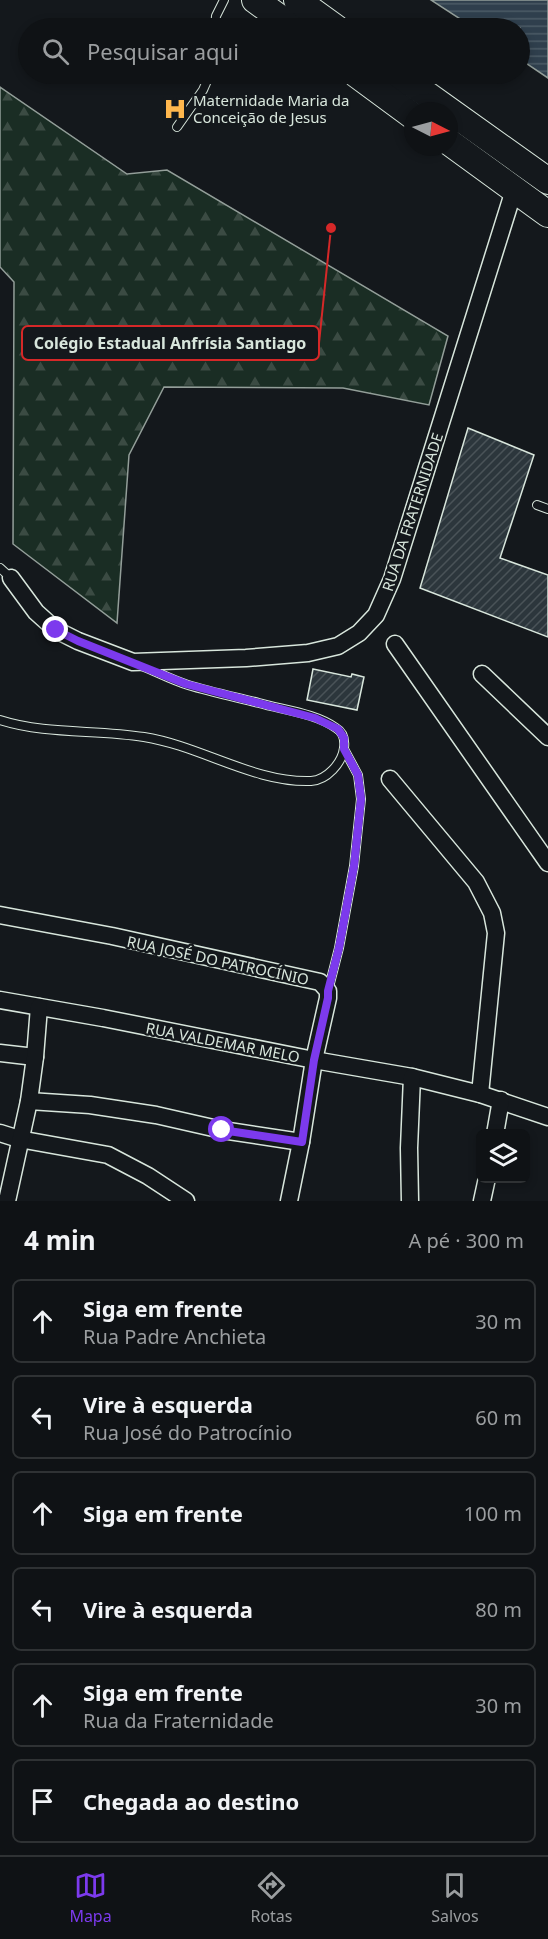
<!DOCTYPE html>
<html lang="pt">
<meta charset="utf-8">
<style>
:root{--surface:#0f1215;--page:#1d2022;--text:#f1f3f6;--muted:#9b9ea0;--line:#2f3234;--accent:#7c3aed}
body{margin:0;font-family:"Noto Sans",sans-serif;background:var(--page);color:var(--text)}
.controls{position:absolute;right:18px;bottom:18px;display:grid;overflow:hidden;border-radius:9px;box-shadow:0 3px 9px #0003}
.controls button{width:54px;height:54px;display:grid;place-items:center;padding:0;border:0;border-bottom:2px solid var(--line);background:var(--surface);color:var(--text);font:30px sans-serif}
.compass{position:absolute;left:404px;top:102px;width:54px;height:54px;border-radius:50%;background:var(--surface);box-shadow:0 3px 9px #0003;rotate:96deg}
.stop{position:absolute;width:18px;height:18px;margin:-14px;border:4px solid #7c3aed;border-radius:50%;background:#fff}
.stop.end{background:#7c3aed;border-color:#fff;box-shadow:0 2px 6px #0008}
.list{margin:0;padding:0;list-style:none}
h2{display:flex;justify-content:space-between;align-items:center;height:78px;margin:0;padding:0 24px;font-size:26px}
h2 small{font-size:20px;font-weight:400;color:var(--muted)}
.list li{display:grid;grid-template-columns:39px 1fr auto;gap:18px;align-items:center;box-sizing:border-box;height:84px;margin:0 12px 12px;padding:0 12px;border:2px solid var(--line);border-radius:9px}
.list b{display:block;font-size:22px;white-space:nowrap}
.list p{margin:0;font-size:20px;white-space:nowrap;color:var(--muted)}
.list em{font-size:20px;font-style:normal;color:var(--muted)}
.icon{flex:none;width:33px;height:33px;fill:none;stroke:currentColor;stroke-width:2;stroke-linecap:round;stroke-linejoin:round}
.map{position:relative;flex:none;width:548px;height:1201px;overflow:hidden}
.search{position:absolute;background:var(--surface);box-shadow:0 3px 9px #0003;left:18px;right:18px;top:18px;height:66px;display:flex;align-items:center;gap:15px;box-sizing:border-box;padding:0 21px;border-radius:33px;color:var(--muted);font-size:22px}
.sheet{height:654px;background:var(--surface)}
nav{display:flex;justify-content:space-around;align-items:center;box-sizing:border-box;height:84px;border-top:2px solid var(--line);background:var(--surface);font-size:16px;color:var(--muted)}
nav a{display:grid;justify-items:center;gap:3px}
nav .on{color:var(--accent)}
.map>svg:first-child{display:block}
</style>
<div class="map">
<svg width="548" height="1201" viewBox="0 0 548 1201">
<defs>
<pattern id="forest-firs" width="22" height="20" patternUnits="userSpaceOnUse" patternTransform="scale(1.5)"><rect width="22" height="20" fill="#1a2d24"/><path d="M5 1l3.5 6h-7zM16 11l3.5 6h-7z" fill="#3b4b43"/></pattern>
<pattern id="water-rules" width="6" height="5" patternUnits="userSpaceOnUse" patternTransform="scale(1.5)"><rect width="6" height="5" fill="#2f3f4d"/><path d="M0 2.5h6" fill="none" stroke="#4c5b66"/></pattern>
<pattern id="building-hatch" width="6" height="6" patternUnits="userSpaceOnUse" patternTransform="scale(1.5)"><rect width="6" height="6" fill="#2c363c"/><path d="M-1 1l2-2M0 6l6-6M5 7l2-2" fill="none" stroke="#4a5358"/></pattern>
</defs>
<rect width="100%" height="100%" fill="#14181c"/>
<path fill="url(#forest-firs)" stroke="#939e99" stroke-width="1.5" d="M0 87 127 174 167 170 448 336 429 405 343 388 164 387 129 455 117 623 13 544 14 282 0 267Z"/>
<path fill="url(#water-rules)" stroke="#939e99" stroke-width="1.5" d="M431 0H548V78L520 59V28H474Z"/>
<g fill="url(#building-hatch)" stroke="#d8e6dc" stroke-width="1.5">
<path d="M468 428 534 455 500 558 548 575V637L420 588Z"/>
<path d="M313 669 351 677 352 674 364 677 357 710 307 700Z"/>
</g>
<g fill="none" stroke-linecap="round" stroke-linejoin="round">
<g stroke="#d8e6dc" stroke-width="10">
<g id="lane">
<path d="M215 28 216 16 224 0"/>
<path d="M177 127 203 90 210 74"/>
<path d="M537 505 548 509"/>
<path d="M0 568 11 578"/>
<path d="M0 720C47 735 96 729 144 737 201 746 254 783 311 781 327 780 342 763 344 748 345 740 343 732 336 728 315 713 283 710 259 703 235 697 211 692 188 685 172 680 157 672 142 666"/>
<path d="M328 991 339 948 354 866 361 799 358 775 344 749"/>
</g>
</g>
<g stroke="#d8e6dc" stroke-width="19">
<g id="street">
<path d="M11 578 36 612 56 630 78 641 133 662 246 658 308 653 338 646 359 633 376 615 392 579 514 190"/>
<path d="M395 644 548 863"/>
<path d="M482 674 548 737"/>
<path d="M390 779 476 882 492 913 496 933 480 1094"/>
<path d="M0 915 112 936 320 982 328 991V998L314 1060 301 1142 289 1201"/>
<path d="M0 1000 103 1018 314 1060 412 1077 480 1094 548 1117"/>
<path d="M0 1053 35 1057"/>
<path d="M29 1101 90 1105 156 1115 222 1130 301 1142"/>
<path d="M0 1133 19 1139 108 1155 148 1176 186 1201"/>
<path d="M495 1134 501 1100"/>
<path d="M7 1201 29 1101 35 1057 39 1007"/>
<path d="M410 1201 409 1148 412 1077"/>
<path d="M482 1201 487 1178"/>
</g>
</g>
<g stroke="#d8e6dc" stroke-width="28">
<g id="primary">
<path d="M255 0 294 28"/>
<path d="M297 0 336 28"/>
<path d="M356 74 413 116"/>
<path d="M398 74 548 181"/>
<path d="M449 142 548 214"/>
</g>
</g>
<use href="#lane" stroke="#14181c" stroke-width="8"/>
<use href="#street" stroke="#14181c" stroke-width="16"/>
<use href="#primary" stroke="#14181c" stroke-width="26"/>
</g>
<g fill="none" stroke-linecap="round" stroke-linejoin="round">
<path stroke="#7c3aed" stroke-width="8" d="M56 630 78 641 186 684 315 718 338 729 344 738V749L358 775 361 799 354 866 339 948 328 991V998L314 1060 302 1142 222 1130"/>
</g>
<defs>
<g id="hospital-bare" transform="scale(1.8)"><path d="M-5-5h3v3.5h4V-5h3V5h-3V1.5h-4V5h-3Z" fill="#ffb74d" stroke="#14181c" stroke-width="2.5" paint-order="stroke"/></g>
</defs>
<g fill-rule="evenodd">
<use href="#hospital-bare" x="175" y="109"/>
</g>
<g text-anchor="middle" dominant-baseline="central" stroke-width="4.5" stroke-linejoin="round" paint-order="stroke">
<g font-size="15" fill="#d8e6dc" stroke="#14181c" text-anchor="start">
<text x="193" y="100">Maternidade Maria da<tspan x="193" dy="17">Conceição de Jesus</tspan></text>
</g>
<g font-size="15" fill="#d8e6dc" stroke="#14181c">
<text transform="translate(412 512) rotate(-72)">RUA DA FRATERNIDADE</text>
<text transform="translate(218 960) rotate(12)">RUA JOSÉ DO PATROCÍNIO</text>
<text transform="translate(223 1042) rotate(11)">RUA VALDEMAR MELO</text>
</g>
</g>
<path fill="none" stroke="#d62828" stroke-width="2" d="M331 228L319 343"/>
<circle fill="#d62828" stroke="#14181c" stroke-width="2" cx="331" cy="228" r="6"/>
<rect fill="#14181c" stroke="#d62828" stroke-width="2" x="22" y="326" width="297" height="34" rx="6"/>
<g font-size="16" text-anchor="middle" font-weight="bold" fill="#d8e6dc">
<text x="170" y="349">Colégio Estadual Anfrísia Santiago</text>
</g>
</svg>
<div class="controls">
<button><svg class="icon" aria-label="layers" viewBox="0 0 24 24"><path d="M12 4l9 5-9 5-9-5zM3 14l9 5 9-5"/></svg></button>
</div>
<svg class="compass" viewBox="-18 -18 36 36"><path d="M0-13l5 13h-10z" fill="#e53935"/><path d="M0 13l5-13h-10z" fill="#9b9ea0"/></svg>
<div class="stop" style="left:222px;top:1130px"></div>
<div class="stop end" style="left:56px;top:630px"></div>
<div class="search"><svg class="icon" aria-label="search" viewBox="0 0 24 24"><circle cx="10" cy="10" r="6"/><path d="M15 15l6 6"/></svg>Pesquisar aqui</div>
</div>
<section class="sheet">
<h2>4 min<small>A pé · 300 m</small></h2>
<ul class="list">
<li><svg class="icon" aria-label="ahead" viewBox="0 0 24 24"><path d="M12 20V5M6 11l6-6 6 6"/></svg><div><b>Siga em frente</b><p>Rua Padre Anchieta</p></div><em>30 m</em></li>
<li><svg class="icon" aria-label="left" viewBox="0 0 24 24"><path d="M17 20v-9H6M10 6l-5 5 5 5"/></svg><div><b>Vire à esquerda</b><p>Rua José do Patrocínio</p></div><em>60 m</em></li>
<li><svg class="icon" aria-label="ahead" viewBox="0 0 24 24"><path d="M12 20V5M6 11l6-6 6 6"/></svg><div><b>Siga em frente</b></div><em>100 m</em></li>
<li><svg class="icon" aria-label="left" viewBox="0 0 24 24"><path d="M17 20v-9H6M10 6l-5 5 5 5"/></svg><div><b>Vire à esquerda</b></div><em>80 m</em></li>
<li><svg class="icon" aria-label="ahead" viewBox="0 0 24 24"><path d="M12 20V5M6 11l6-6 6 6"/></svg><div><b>Siga em frente</b><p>Rua da Fraternidade</p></div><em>30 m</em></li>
<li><svg class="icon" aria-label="arrive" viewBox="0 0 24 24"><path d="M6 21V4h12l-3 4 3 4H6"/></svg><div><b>Chegada ao destino</b></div></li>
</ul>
</section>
<nav>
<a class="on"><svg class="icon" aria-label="map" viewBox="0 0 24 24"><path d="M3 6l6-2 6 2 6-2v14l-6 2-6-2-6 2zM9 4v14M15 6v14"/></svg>Mapa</a>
<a><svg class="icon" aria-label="directions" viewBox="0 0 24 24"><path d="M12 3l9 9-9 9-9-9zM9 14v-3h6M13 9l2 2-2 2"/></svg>Rotas</a>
<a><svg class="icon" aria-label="saved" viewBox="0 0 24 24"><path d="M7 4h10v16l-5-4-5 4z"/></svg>Salvos</a>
</nav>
